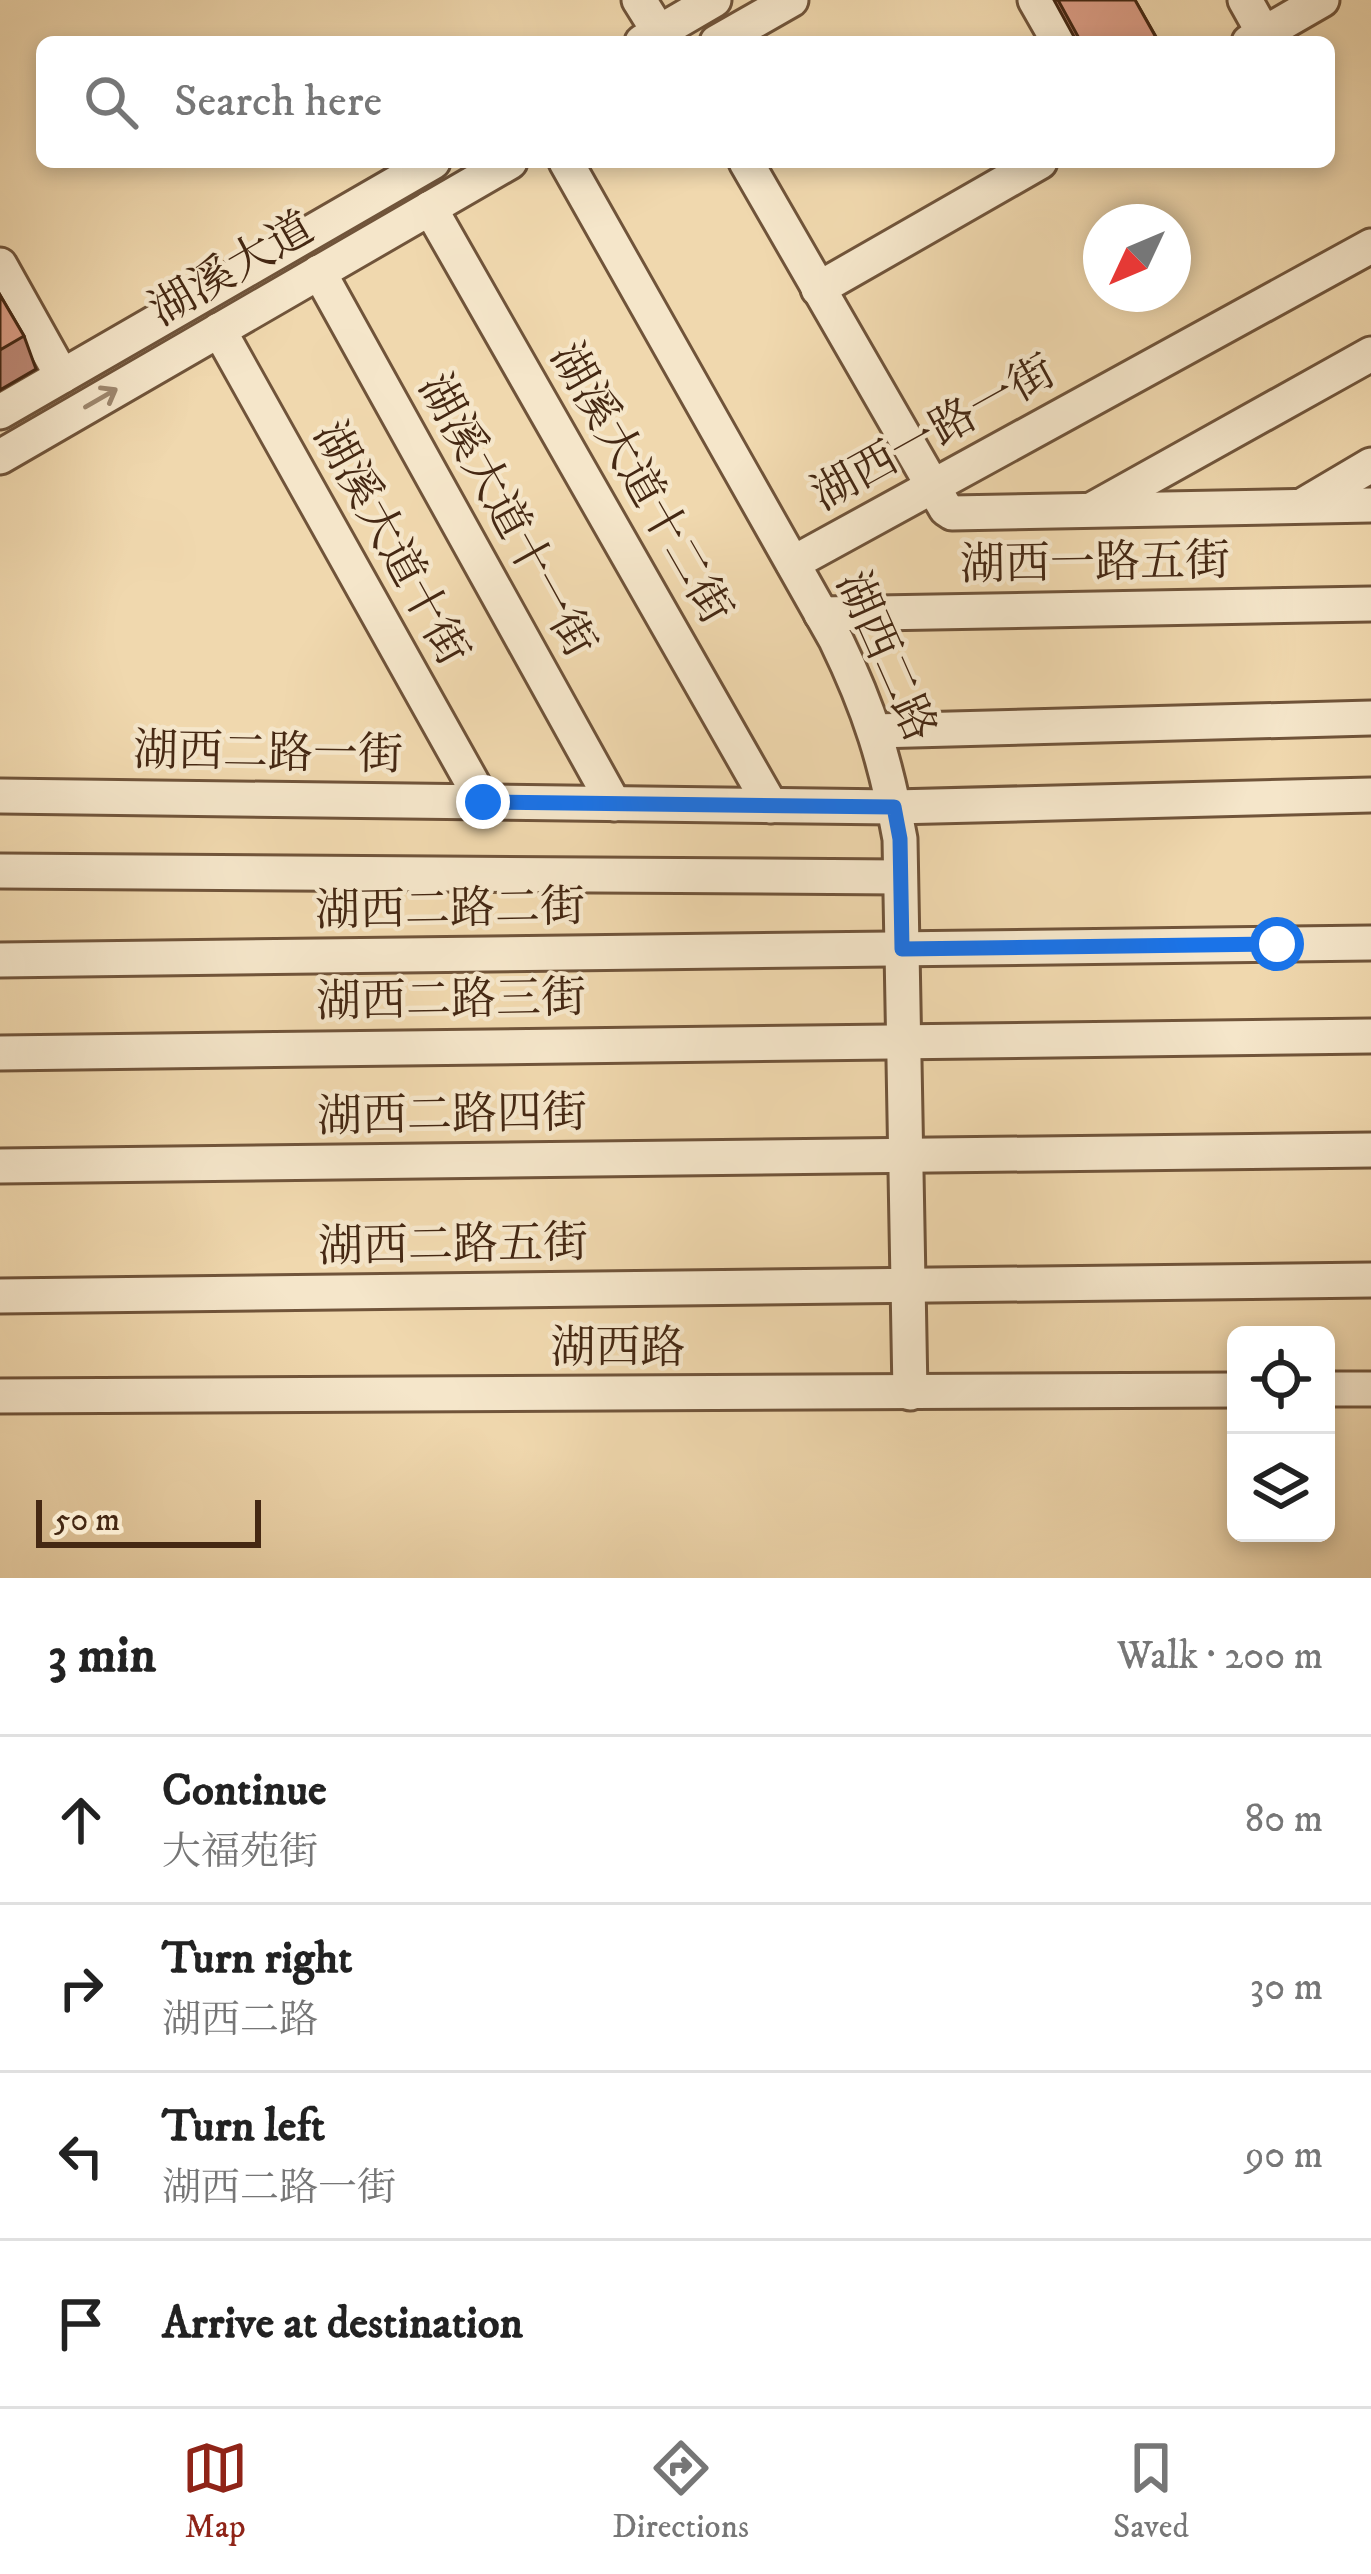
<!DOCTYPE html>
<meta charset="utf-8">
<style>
:root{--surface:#fff;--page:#f2f2f2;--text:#222;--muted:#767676;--line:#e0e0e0;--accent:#8f2418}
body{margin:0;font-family:"IM FELL DW Pica","Noto Serif SC",serif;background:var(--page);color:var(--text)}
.controls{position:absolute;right:36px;bottom:36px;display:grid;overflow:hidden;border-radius:18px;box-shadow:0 6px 18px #0003}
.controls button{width:108px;height:108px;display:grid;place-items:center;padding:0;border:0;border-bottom:3px solid var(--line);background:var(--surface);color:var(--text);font:60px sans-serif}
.compass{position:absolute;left:1083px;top:204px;width:108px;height:108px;border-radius:50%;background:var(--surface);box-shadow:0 6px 18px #0003;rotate:226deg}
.scale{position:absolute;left:36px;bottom:30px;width:225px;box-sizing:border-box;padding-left:12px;border:6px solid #452813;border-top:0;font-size:33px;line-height:42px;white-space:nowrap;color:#452813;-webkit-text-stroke:9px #f5e6ca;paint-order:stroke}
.stop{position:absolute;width:36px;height:36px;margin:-27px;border:9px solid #1a73e8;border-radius:50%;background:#fff}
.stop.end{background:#1a73e8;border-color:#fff;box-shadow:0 3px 12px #0008}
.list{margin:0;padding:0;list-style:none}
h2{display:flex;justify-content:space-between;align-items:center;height:156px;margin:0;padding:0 48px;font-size:51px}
h2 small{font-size:39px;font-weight:400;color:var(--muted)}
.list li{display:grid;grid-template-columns:78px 1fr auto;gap:36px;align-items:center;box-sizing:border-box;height:168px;padding:0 48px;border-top:3px solid var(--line)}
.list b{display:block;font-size:45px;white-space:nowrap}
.list p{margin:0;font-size:39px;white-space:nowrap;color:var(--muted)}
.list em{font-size:39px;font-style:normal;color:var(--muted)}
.icon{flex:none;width:66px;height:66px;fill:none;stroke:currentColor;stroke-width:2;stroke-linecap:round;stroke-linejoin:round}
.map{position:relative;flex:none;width:1371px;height:1578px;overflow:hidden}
.search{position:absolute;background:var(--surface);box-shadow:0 6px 18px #0003;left:36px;right:36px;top:36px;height:132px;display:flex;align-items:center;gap:30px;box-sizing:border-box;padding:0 42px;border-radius:18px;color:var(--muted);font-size:45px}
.sheet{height:828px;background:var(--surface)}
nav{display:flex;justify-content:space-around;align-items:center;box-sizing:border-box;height:168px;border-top:3px solid var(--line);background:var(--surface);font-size:33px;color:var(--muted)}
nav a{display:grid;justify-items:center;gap:6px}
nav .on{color:var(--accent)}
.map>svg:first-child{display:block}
</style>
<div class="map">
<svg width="1371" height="1578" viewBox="0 0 1371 1578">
<rect width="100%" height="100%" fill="#f0d8ae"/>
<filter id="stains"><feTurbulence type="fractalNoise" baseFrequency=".00167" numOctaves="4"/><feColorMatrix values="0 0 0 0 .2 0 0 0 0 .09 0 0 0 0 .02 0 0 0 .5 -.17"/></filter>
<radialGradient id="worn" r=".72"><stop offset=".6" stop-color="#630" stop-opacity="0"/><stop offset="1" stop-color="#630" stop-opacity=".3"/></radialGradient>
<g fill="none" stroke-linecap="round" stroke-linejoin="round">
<g stroke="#70543a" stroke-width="39">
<g id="minor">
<path d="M639 0 659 32"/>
<path d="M1035 0 1059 42"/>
<path d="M1245 0 1264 34"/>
<path d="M642 42 714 0"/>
<path d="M717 42 791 0"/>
<path d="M1249 42 1322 0"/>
<path d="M566 162 836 640C870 710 886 762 900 839L910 1393"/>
<path d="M746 162 946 509 952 513 1371 505"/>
<path d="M430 208 771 806"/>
<path d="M0 265 62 376"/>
<path d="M319 272 614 804"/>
<path d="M818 289 1040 162"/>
<path d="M219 330 483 802"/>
<path d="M0 412 433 162"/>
<path d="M0 457 510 162"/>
<path d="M1305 504 1371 465"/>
<path d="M1093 509 1371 354"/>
<path d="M793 563 1371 246"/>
<path d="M821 614 1371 604"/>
<path d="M875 731 1371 718"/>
<path d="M0 796 894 807 1371 795"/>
<path d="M0 871 900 877"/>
<path d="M0 960 1371 943"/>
<path d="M0 1053 1371 1036"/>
<path d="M0 1166 1371 1150"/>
<path d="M0 1296 1371 1280"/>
<path d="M1326 1389H1371"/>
<path d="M0 1396 1236 1390"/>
</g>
</g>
<use href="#minor" stroke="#f5e6ca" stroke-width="33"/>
</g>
<g fill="#bb8672" stroke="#452813" stroke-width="3">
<path d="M1054 0H1135L1159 42H1077Z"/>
<path d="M0 295 24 336 36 369 0 390Z"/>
</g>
<g fill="#da9c84" stroke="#452813" stroke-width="3">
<path d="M1058 0H1135L1158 41 1081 42Z"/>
<path d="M0 295 24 336 0 350Z"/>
</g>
<defs><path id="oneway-shaft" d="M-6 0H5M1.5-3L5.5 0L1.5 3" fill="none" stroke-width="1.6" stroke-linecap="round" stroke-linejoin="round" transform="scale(3)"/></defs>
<use stroke="#9d876e" href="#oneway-shaft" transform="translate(101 398) rotate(-30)"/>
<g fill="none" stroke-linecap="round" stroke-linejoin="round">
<path stroke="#1a73e8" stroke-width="15" d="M483 802 894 807 900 839 902 949 1277 944"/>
</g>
<g text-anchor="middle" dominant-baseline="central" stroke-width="9" stroke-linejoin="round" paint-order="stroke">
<g font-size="45" fill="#452813" stroke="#f5e6ca">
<text transform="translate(232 270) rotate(-30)">湖溪大道</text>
<text transform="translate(934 434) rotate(-29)">湖西一路一街</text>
<text transform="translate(640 484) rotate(60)">湖溪大道十二街</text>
<text transform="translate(506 516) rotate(61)">湖溪大道十一街</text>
<text transform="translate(390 544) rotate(61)">湖溪大道十街</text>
<text transform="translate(1095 564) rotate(-1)">湖西一路五街</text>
<text transform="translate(885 657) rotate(66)">湖西二路</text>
<text transform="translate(268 754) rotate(1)">湖西二路一街</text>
<text transform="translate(450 910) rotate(-1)">湖西二路二街</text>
<text transform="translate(451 1001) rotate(-1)">湖西二路三街</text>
<text transform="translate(452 1116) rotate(-1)">湖西二路四街</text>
<text transform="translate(453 1246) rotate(-1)">湖西二路五街</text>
<text x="618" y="1349">湖西路</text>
</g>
</g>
<rect width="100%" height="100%" filter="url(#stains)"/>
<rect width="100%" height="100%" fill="url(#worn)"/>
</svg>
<div class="controls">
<button><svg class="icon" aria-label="locate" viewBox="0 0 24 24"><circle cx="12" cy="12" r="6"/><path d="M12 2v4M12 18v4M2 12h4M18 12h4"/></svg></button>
<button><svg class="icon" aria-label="layers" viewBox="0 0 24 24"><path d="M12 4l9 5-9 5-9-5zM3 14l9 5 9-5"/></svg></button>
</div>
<svg class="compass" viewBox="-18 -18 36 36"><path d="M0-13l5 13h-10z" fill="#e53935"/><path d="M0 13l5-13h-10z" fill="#767676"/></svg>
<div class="scale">50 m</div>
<div class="stop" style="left:1277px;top:944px"></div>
<div class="stop end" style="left:483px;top:802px"></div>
<div class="search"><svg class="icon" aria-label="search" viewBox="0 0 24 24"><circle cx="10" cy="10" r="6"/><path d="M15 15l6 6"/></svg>Search here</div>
</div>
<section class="sheet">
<h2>3 min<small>Walk · 200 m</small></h2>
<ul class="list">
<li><svg class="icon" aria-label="ahead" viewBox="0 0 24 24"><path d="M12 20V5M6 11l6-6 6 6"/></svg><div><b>Continue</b><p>大福苑街</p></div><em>80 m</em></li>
<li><svg class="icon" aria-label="right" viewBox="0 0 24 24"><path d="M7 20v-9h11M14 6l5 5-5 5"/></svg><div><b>Turn right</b><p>湖西二路</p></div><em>30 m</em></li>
<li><svg class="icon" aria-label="left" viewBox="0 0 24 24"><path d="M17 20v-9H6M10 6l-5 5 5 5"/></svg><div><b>Turn left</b><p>湖西二路一街</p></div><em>90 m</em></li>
<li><svg class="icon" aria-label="arrive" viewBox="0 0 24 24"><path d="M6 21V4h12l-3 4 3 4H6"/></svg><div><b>Arrive at destination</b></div></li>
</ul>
</section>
<nav>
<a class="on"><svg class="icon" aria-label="map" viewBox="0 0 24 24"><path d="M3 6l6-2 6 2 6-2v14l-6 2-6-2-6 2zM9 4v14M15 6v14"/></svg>Map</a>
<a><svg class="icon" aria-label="directions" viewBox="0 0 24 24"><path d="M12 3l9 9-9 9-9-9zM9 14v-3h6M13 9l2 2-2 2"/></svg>Directions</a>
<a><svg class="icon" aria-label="saved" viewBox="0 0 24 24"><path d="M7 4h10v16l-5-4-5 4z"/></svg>Saved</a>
</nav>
